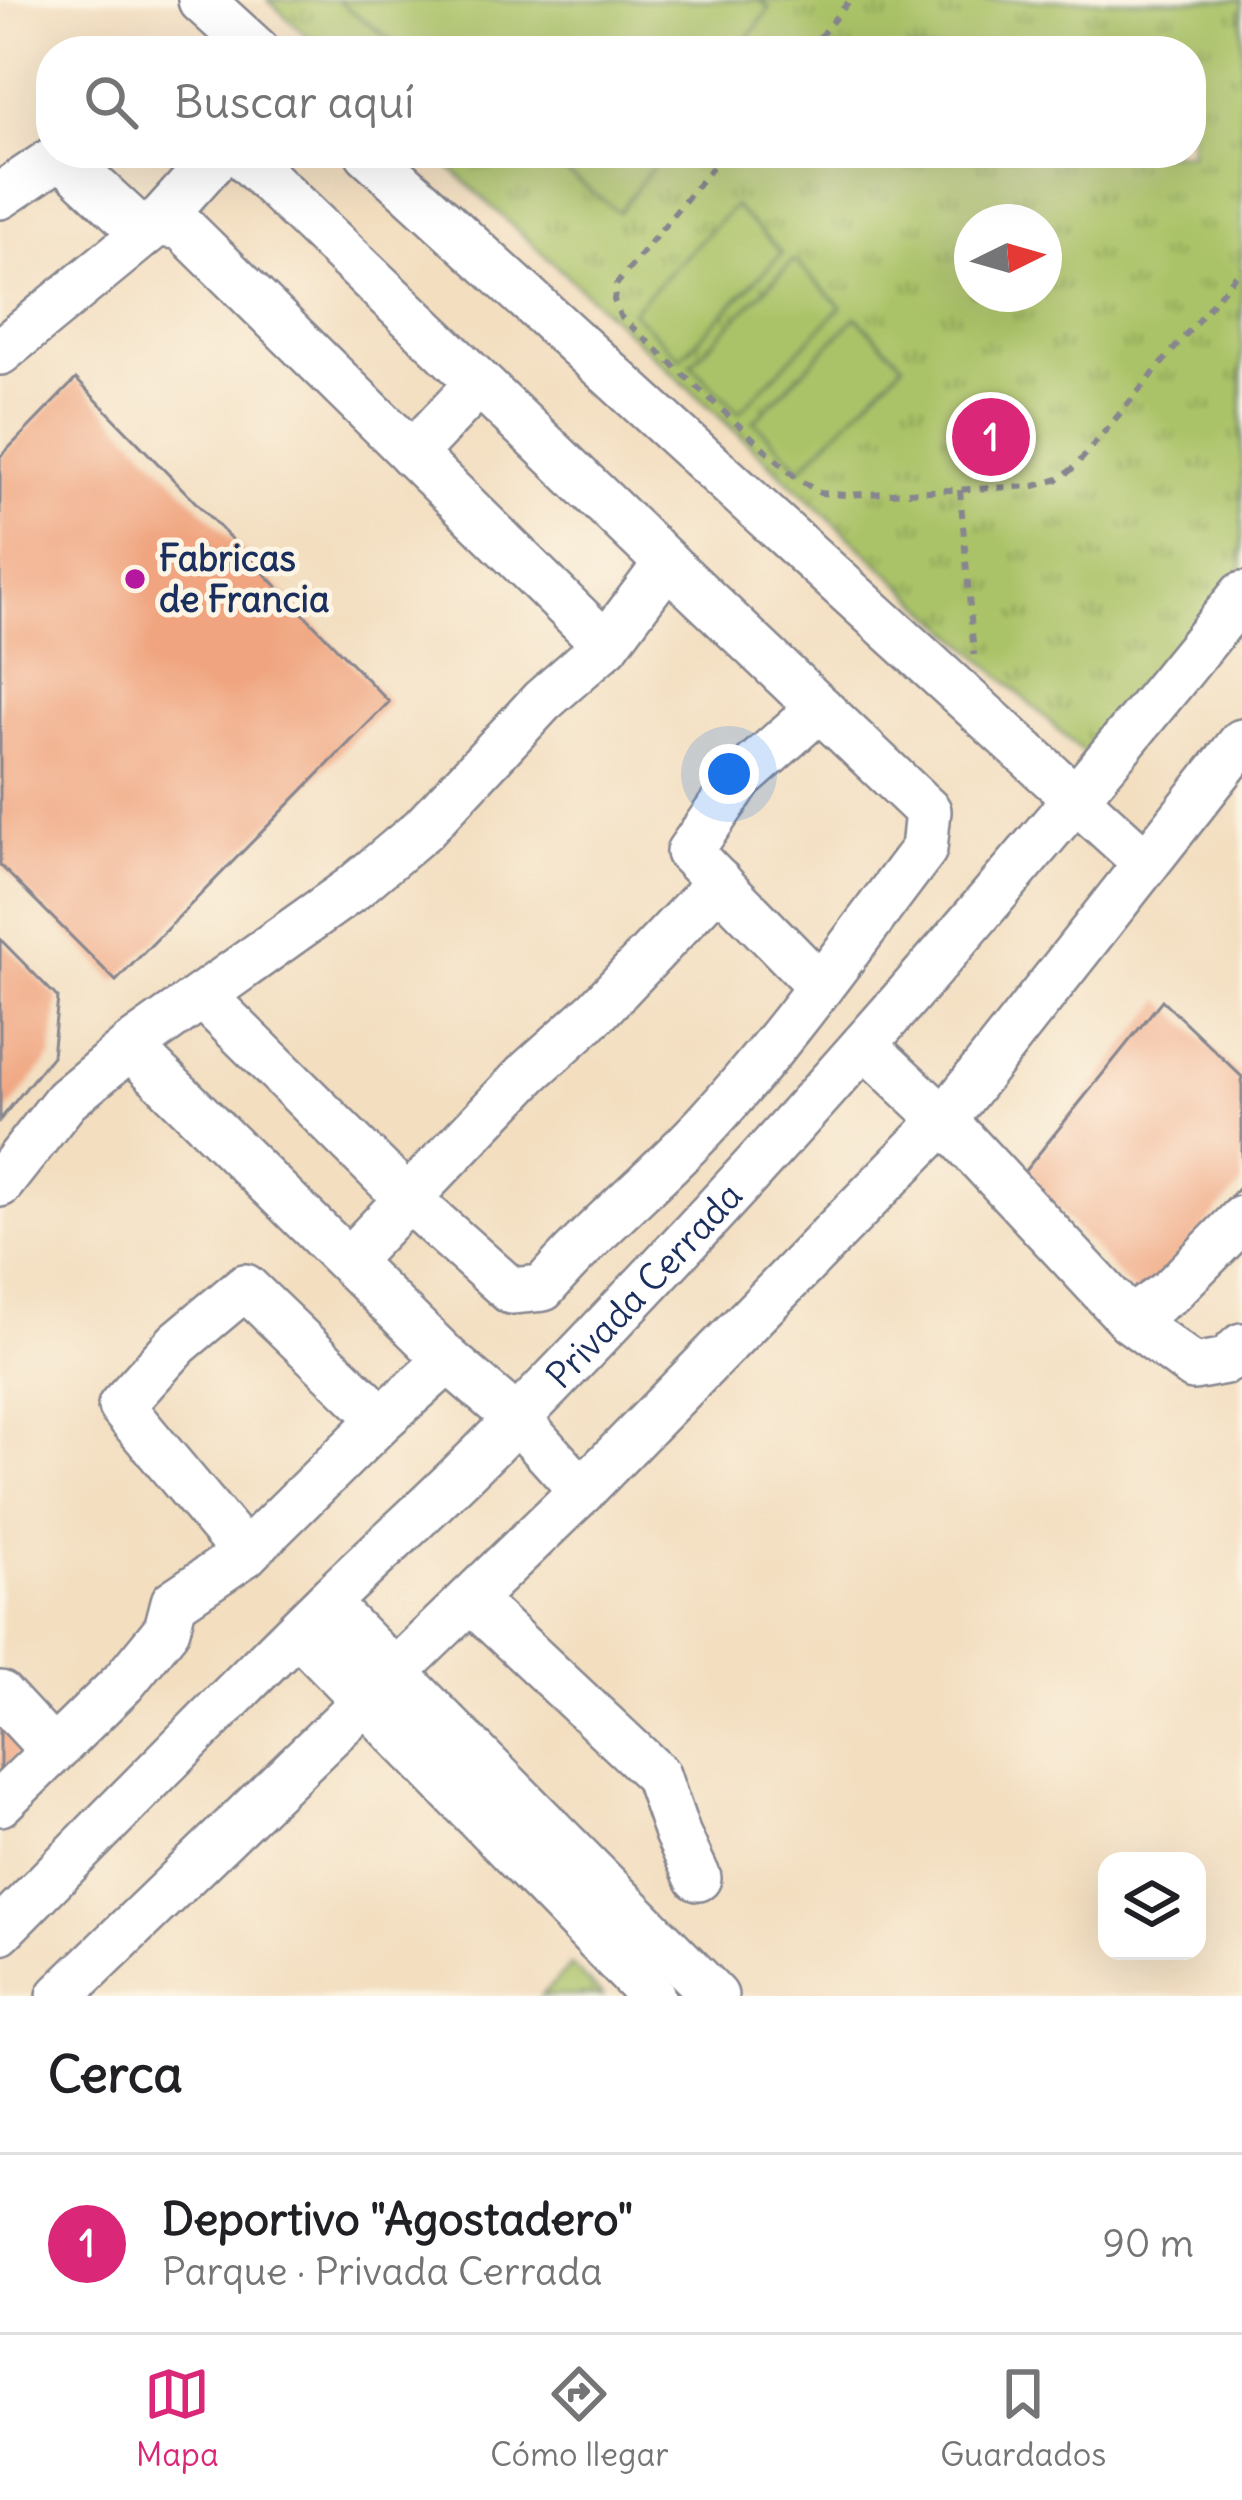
<!DOCTYPE html>
<html lang="es">
<meta charset="utf-8">
<style>
:root{--surface:#fff;--page:#f2f2f2;--text:#202124;--muted:#757577;--line:#e0e0e0;--accent:#db2777}
body{margin:0;font-family:Delius,sans-serif;background:var(--page);color:var(--text)}
.controls{position:absolute;right:36px;bottom:36px;display:grid;overflow:hidden;border-radius:24px;box-shadow:0 12px 48px #0002}
.controls button{width:108px;height:108px;display:grid;place-items:center;padding:0;border:0;border-bottom:3px solid var(--line);background:var(--surface);color:var(--text);font:60px sans-serif}
.compass{position:absolute;left:954px;top:204px;width:108px;height:108px;border-radius:50%;background:var(--surface);box-shadow:0 12px 48px #0002;rotate:85deg}
.you{position:absolute;left:729px;top:774px;width:42px;height:42px;margin:-30px;border:9px solid #fff;border-radius:50%;background:#1a73e8;box-shadow:0 0 0 18px #1a73e833}
.badge{display:grid;place-items:center;width:78px;height:78px;border-radius:50%;background:var(--accent);color:#fff;font-size:39px;font-weight:700}
.pin{position:absolute;translate:-50% -50%;border:6px solid #fff;box-shadow:0 3px 12px #0006}
.list{margin:0;padding:0;list-style:none}
h2{display:flex;justify-content:space-between;align-items:center;height:156px;margin:0;padding:0 48px;font-size:51px}
h2 small{font-size:39px;font-weight:400;color:var(--muted)}
.list li{display:grid;grid-template-columns:78px 1fr auto;gap:36px;align-items:center;box-sizing:border-box;height:180px;padding:0 48px;border-top:3px solid var(--line)}
.list b{display:block;font-size:45px;white-space:nowrap}
.list p{margin:0;font-size:39px;white-space:nowrap;color:var(--muted)}
.list em{font-size:39px;font-style:normal;color:var(--muted)}
.icon{flex:none;width:66px;height:66px;fill:none;stroke:currentColor;stroke-width:2;stroke-linecap:round;stroke-linejoin:round}
.map{position:relative;flex:none;width:1242px;height:1996px;overflow:hidden}
.search{position:absolute;background:var(--surface);box-shadow:0 12px 48px #0002;left:36px;right:36px;top:36px;height:132px;display:flex;align-items:center;gap:30px;box-sizing:border-box;padding:0 42px;border-radius:48px;color:var(--muted);font-size:45px}
.sheet{height:336px;background:var(--surface)}
nav{display:flex;justify-content:space-around;align-items:center;box-sizing:border-box;height:168px;border-top:3px solid var(--line);background:var(--surface);font-size:33px;color:var(--muted)}
nav a{display:grid;justify-items:center;gap:6px}
nav .on{color:var(--accent)}
.map>svg:first-child{display:block}
</style>
<div class="map">
<svg width="1242" height="1996" viewBox="0 0 1242 1996">
<defs>
<pattern id="park-tufts" width="24" height="20" patternUnits="userSpaceOnUse" patternTransform="scale(3)"><rect width="24" height="20" fill="#abc368"/><path d="M3 7l-1-3M5 7V3M7 7l1-3M15 17l-1-3M17 17v-4M19 17l1-3" fill="none" stroke="#8a9f59"/></pattern>
</defs>
<rect width="100%" height="100%" fill="#fcf5e5"/>
<filter id="ink" filterUnits="userSpaceOnUse"><feTurbulence type="fractalNoise" baseFrequency=".00833" numOctaves="2"/><feDisplacementMap in="SourceGraphic" scale="24" xChannelSelector="R" yChannelSelector="G"/><feConvolveMatrix kernelMatrix="1 2 1 2 8 2 1 2 1" color-interpolation-filters="sRGB"/></filter>
<filter id="wash" filterUnits="userSpaceOnUse"><feTurbulence type="fractalNoise" baseFrequency=".004" numOctaves="4" result="noise"/><feDisplacementMap in="SourceGraphic" scale="48" xChannelSelector="R" yChannelSelector="G"/><feGaussianBlur stdDeviation="2.7" result="paint"/><feColorMatrix in="noise" values="0 0 0 0 0 0 0 0 0 0 0 0 0 0 0 0 0 1.4 0 .05"/><feComposite in="paint" operator="in"/></filter>
<g filter="url(#wash)">
<rect width="100%" height="100%" fill="#f3dec0"/>
<g fill="url(#park-tufts)" stroke="#637963" stroke-width="3" fill-rule="evenodd">
<path d="M268 0H1242V580L1102 770 434 153H1191V51H323ZM972 222H1044V294H972Z"/>
<path d="M571 1965 603 1996H541Z"/>
</g>
<g fill="#abc368" stroke="#637963" stroke-width="3">
<path d="M337 0H759L770 8 739 51H405Z"/>
<path d="M540 153H663L619 212Z"/>
<path d="M734 206 782 253 680 358 632 311Z"/>
<path d="M794 260 841 307 739 412 691 364Z"/>
<path d="M856 317 903 364 801 468 754 421Z"/>
</g>
<g id="blocks">
<g fill="#f0a580">
<path d="M76 379 389 702 116 981 0 865V457Z"/>
<path d="M0 939 58 998 52 1056 0 1120Z"/>
<path d="M1162 1000 1242 1077V1184L1140 1299 1024 1172Z"/>
<path d="M0 1713 30 1743 0 1772Z"/>
</g>
</g>
</g>
<g filter="url(#ink)">
<use href="#blocks" fill-opacity="0" stroke="#87868f" stroke-width="3"/>
<g fill="none" stroke-linecap="round" stroke-linejoin="round">
<g stroke="#87868f" stroke-width="50">
<g id="minor">
<path d="M201 0 257 51"/>
<path d="M368 153 1145 862"/>
<path d="M60 155 144 233"/>
<path d="M0 196 64 153"/>
<path d="M156 224 220 153"/>
<path d="M0 352 156 224 181 226 606 645"/>
<path d="M412 454 479 383"/>
<path d="M819 985 689 852 741 778 820 708"/>
<path d="M203 996 409 1200 511 1291 543 1288C593 1229 653 1182 706 1125 785 1039 853 942 924 849L928 811 667 563"/>
<path d="M864 1045 944 1120 1130 1320 1194 1367 1226 1361 1242 1346"/>
<path d="M130 1047 448 1360 517 1419 582 1491"/>
<path d="M0 1184 66 1100 130 1047 352 889 423 829 542 701 606 645 667 563 240 153"/>
<path d="M349 1260 529 1072 598 1010 719 882"/>
<path d="M1130 1320 1171 1291 1242 1219"/>
<path d="M245 1554 121 1406 178 1343 245 1287 382 1419"/>
<path d="M471 1600 657 1775 677 1833 698 1878"/>
<path d="M326 1603 715 1996"/>
<path d="M298 1632 652 1996"/>
<path d="M0 1694 52 1750"/>
<path d="M0 1803 123 1683 167 1629 174 1602 245 1554 382 1419 448 1360"/>
<path id="s1" d="M0 1931C110 1820 218 1708 330 1599 387 1544 447 1491 502 1434 763 1168 1009 886 1242 595"/>
<path d="M60 1996 582 1491 944 1120 1242 742"/>
</g>
</g>
<g stroke="#87868f" stroke-width="6" stroke-dasharray="9 9" stroke-linecap="butt">
<path d="M808 51 850 0"/>
<path d="M724 153 616 285 614 300 620 316 795 477 820 493 845 495 1035 486 1059 479 1075 467 1242 268"/>
<path d="M960 490 974 655"/>
</g>
<use href="#minor" stroke="#fff" stroke-width="45"/>
</g>
</g>
<circle fill="#b5179e" stroke="#fcf5e5" stroke-width="4.5" cx="135" cy="579" r="12"/>
<g text-anchor="middle" dominant-baseline="central" stroke-width="10" stroke-linejoin="round" paint-order="stroke">
<g font-size="36" font-weight="bold" fill="#1b2f5e" stroke="#fcf5e5" text-anchor="start">
<text x="159" y="558">Fabricas<tspan x="159" dy="41">de Francia</tspan></text>
</g>
<g font-size="36" fill="#1b2f5e" stroke="#fcf5e5">
<text stroke="none"><textPath href="#s1" startOffset="912">Privada Cerrada</textPath></text>
</g>
</g>
</svg>
<div class="controls">
<button><svg class="icon" aria-label="layers" viewBox="0 0 24 24"><path d="M12 4l9 5-9 5-9-5zM3 14l9 5 9-5"/></svg></button>
</div>
<svg class="compass" viewBox="-18 -18 36 36"><path d="M0-13l5 13h-10z" fill="#e53935"/><path d="M0 13l5-13h-10z" fill="#757577"/></svg>
<div class="you"></div>
<div class="pin badge" style="left:991px;top:437px">1</div>
<div class="search"><svg class="icon" aria-label="search" viewBox="0 0 24 24"><circle cx="10" cy="10" r="6"/><path d="M15 15l6 6"/></svg>Buscar aquí</div>
</div>
<section class="sheet">
<h2>Cerca<small></small></h2>
<ul class="list">
<li><span class="badge">1</span><div><b>Deportivo &quot;Agostadero&quot;</b><p>Parque · Privada Cerrada</p></div><em>90 m</em></li>
</ul>
</section>
<nav>
<a class="on"><svg class="icon" aria-label="map" viewBox="0 0 24 24"><path d="M3 6l6-2 6 2 6-2v14l-6 2-6-2-6 2zM9 4v14M15 6v14"/></svg>Mapa</a>
<a><svg class="icon" aria-label="directions" viewBox="0 0 24 24"><path d="M12 3l9 9-9 9-9-9zM9 14v-3h6M13 9l2 2-2 2"/></svg>Cómo llegar</a>
<a><svg class="icon" aria-label="saved" viewBox="0 0 24 24"><path d="M7 4h10v16l-5-4-5 4z"/></svg>Guardados</a>
</nav>
